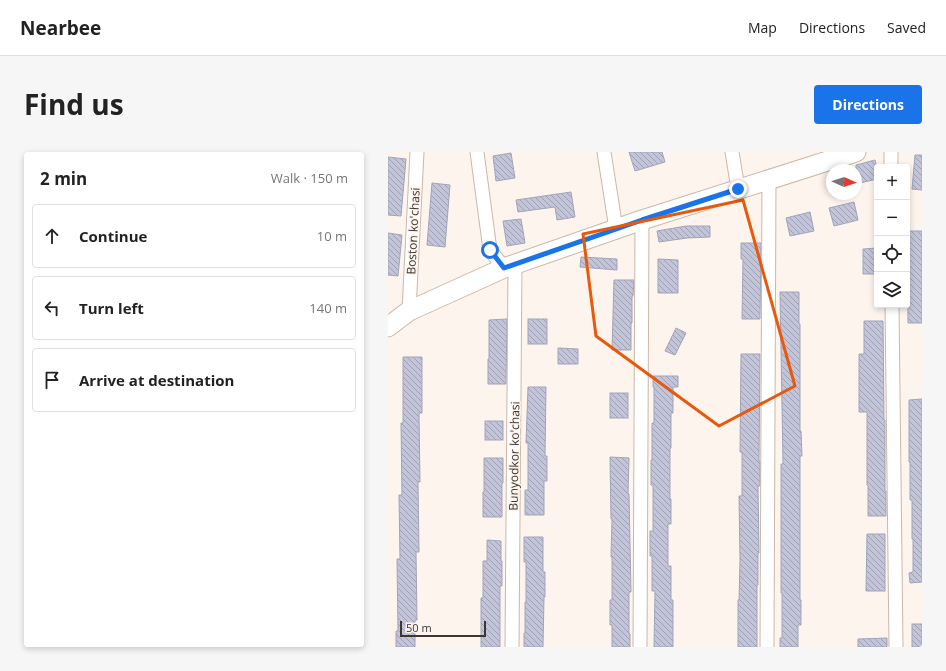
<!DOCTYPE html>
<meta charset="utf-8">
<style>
:root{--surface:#fff;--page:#f6f6f6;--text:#222;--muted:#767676;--line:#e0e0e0;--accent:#1a73e8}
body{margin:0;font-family:"Open Sans",sans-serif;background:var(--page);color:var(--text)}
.controls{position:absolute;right:12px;top:12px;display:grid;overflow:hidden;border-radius:4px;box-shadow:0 2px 6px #0003}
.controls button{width:36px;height:36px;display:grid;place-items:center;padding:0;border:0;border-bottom:1px solid var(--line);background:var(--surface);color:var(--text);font:20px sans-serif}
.compass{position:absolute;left:438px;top:12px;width:36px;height:36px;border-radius:50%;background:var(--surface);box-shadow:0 2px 6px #0003;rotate:93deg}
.scale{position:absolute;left:12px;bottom:10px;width:86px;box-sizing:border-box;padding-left:4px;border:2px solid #3e3630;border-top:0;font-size:11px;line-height:14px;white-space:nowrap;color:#3e3630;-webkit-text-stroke:3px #fdf4ee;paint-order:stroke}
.stop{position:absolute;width:12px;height:12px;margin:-9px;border:3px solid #1a73e8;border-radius:50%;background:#fff}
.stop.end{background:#1a73e8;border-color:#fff;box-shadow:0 1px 4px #0008}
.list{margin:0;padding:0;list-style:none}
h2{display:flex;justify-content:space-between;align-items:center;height:52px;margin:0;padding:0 16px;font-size:17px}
h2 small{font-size:13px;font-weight:400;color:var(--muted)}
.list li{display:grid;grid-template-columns:26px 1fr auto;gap:12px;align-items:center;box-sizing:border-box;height:64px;margin:0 8px 8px;padding:0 8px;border:1px solid var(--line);border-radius:4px}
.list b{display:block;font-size:15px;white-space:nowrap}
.list em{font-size:13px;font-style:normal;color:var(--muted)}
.icon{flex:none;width:22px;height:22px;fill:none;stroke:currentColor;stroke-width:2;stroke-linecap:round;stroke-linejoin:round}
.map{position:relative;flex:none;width:534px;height:495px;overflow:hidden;border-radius:4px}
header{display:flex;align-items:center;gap:24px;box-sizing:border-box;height:56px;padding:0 20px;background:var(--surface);border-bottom:1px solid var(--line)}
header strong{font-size:19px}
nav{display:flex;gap:22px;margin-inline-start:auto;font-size:14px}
.intro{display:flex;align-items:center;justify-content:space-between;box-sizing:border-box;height:96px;padding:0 24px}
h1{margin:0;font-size:28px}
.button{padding:10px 18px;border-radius:4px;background:var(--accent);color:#fff;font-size:14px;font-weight:700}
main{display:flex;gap:24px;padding:0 24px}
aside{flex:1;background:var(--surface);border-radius:4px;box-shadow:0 2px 6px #0003}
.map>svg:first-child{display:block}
</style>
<header>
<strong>Nearbee</strong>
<nav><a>Map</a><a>Directions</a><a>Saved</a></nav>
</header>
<div class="intro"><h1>Find us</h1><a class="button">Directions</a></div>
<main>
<aside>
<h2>2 min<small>Walk · 150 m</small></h2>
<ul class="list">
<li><svg class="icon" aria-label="ahead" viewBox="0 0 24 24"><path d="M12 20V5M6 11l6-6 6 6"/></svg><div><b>Continue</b></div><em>10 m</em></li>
<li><svg class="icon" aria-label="left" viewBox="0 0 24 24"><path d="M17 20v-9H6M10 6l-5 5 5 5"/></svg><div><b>Turn left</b></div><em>140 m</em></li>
<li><svg class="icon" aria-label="arrive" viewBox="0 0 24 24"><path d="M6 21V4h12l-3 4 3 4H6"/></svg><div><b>Arrive at destination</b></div></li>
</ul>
</aside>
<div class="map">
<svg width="534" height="495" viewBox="0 0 534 495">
<defs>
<pattern id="building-back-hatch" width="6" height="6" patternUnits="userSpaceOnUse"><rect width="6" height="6" fill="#c2c4da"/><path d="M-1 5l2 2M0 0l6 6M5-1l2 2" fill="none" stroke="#9fa0b1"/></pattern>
</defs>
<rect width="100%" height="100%" fill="#fdf4ee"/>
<g fill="url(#building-back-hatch)" stroke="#a1a4b8">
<path d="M241 0H274L277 10 247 19Z"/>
<path d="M123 1 127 26 108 29 105 4Z"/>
<path d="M527 3H534V38L524 37Z"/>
<path d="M0 5 18 7 13 64 0 63Z"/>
<path d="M487 8 489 15V27L468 32V13Z"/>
<path d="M44 31 62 33 57 95 39 93Z"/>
<path d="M183 40 187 65 169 68 167 55 130 60 128 48Z"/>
<path d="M466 50 470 68 446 74 441 56Z"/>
<path d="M422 60 426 79 402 84 398 66Z"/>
<path d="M133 67 137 91 119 94 115 69Z"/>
<path d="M298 74H322V85L299 86 271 90 269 79Z"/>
<path d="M519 79H534V171H520Z"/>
<path d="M0 81 14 83 10 124 0 123Z"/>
<path d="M353 91H373L372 167H354L355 107H353Z"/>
<path d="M489 96V122H475V97Z"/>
<path d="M193 105 229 107V118L192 115Z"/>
<path d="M270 107 290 108V141H270Z"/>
<path d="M226 128H246L245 144H244V171H243V198H224Z"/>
<path d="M392 140H411V172H412V279H413L414 304H412V448H413V473H410V495H392V486H394V441H393V312H395Z"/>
<path d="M119 167 118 232H100V207H101V168Z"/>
<rect x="140" y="167" width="19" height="25"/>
<path d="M476 169H495L496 268H497V339H498V364H480V333H479V260H471V202H476Z"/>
<path d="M288 176 298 181 287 203 277 199Z"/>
<path d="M170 196 190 197V212H170Z"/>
<path d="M353 202H372L371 309H372V334H370L371 401H370V433H369V495H350V448H351L352 408 351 344H354V300H352Z"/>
<path d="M15 205H34V261H31L32 330H30L31 400H28L29 468H27V495H8V479H10L9 407H12L11 343H14L13 271H15Z"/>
<path d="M265 224H290V235H285V261H283V296H282V347H283V372H280V414H283V448H285V495H266L267 439H264V404H262V379H265V333H263V308H264V271H266V235H265Z"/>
<path d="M140 235H158L157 304H159V329H156V363H137V338H140V291H138Z"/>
<rect x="222" y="241" width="18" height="25"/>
<path d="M534 247V430L522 431 521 421 525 420V387H524V348H522V310H521V248Z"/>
<rect x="97" y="269" width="18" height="19"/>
<path d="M222 305 241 306 240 342H241L243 440H241V482H242V495H224V473H222V448H224V405H223L224 367H223Z"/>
<path d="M96 306H115V331H114V365H95V340H96Z"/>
<path d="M479 382H497V439H478Z"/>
<path d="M136 385H155V420H157V445H156L155 495H136V481H137V450H138V410H136Z"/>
<path d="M99 388 113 389V409H114V434H112V495H93V446H95V409H99Z"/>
<rect x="524" y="472" width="10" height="23"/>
<path d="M499 486V495H470V487Z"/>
</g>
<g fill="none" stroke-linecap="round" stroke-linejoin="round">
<g stroke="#cbb8a9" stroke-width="15">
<g id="street">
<path d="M89 0 102 98 116 116"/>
<path d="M216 0 228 77"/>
<path d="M344 0 350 37"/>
<path d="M503 0V15"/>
<path d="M504 153 508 495"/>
<path d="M21 159 29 0"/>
<path d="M124 495 127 112"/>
<path d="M252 495 254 68"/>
<path d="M379 495 381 27"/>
</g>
</g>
<g stroke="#cbb8a9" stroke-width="21">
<path id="secondary" d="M0 175 21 159 116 116 254 68 468 0"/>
</g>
<use href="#street" stroke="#fff" stroke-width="13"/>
<use href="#secondary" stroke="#fff" stroke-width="19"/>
</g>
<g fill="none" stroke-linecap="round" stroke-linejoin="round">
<path stroke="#1a73e8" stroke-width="5" d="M102 98 116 116 254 68 350 37"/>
</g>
<path fill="none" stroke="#e8590c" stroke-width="3" stroke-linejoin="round" d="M355 48 407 234 331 274 208 184 195 82Z"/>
<g text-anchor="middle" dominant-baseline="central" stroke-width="3" stroke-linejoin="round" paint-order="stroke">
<g font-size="12" fill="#3e3630" stroke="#fdf4ee">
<text transform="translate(25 79) rotate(-87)">Boston ko'chasi</text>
<text transform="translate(126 304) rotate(-89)">Bunyodkor ko'chasi</text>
</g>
</g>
</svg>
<div class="controls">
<button>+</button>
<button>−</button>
<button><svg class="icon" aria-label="locate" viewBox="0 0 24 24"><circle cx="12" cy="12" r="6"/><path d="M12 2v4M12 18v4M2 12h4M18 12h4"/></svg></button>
<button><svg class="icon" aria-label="layers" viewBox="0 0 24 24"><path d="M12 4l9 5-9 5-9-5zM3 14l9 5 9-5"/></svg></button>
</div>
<svg class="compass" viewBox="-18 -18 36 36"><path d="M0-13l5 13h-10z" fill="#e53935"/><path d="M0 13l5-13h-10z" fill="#767676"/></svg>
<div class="scale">50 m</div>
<div class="stop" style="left:102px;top:98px"></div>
<div class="stop end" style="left:350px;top:37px"></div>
</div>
</main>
